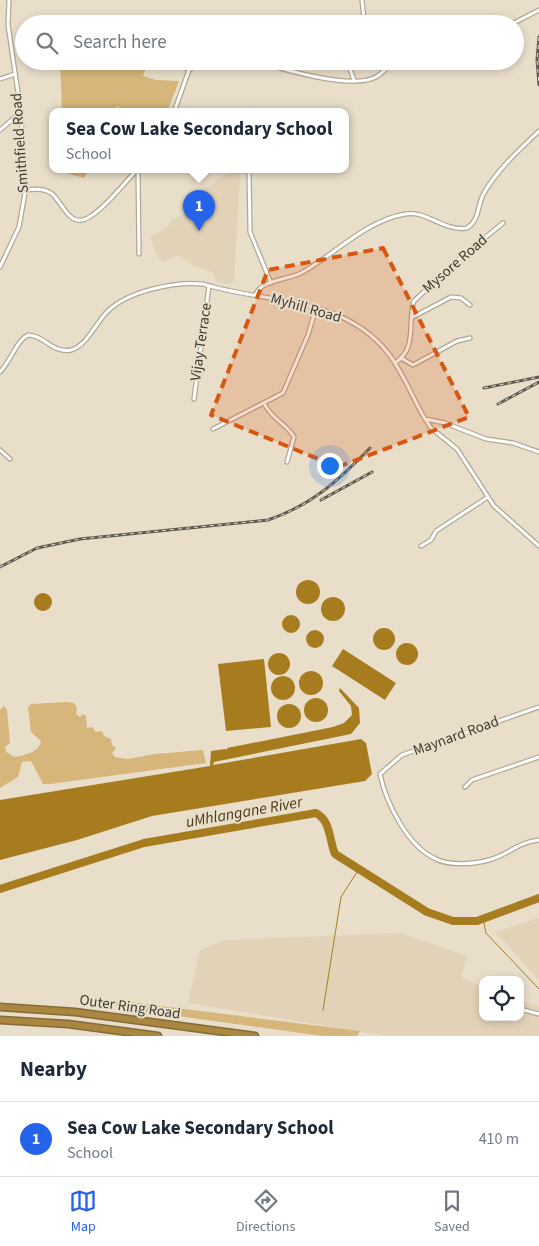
<!DOCTYPE html>
<style>
:root{--surface:#fff;--page:#f2f2f3;--text:#1f2937;--muted:#747a83;--line:#e0e1e3;--accent:#2563eb}
body{margin:0;font-family:"Source Sans 3",sans-serif;background:var(--page);color:var(--text)}
.controls{position:absolute;right:15px;bottom:15px;display:grid;overflow:hidden;border-radius:10px;box-shadow:0 2px 8px #0003}
.controls button{width:45px;height:45px;display:grid;place-items:center;padding:0;border:0;border-bottom:1px solid var(--line);background:var(--surface);color:var(--text);font:25px sans-serif}
.you{position:absolute;left:329px;top:465px;width:18px;height:18px;margin:-12px;border:4px solid #fff;border-radius:50%;background:#1a73e8;box-shadow:0 0 0 8px #1a73e833}
.badge{display:grid;place-items:center;width:32px;height:32px;border-radius:50%;background:var(--accent);color:#fff;font-size:16px;font-weight:700}
.pin{position:absolute;translate:-50% -41px;filter:drop-shadow(0 1px 2px #0008)}
.pin::after{content:'';position:absolute;top:26px;width:18px;height:15px;background:inherit;clip-path:polygon(0 0,100% 0,50% 100%)}
.popup{position:absolute;left:49px;top:108px;width:300px;height:65px;box-sizing:border-box;display:grid;place-content:center;border-radius:10px;background:var(--surface);filter:drop-shadow(0 1px 4px #0005);font-size:16px;white-space:nowrap;color:var(--muted)}
.popup b{font-size:19px;color:var(--text)}
.popup::after{content:'';position:absolute;left:50%;top:100%;margin-left:-10px;border:10px solid transparent;border-top-color:var(--surface)}
.list{margin:0;padding:0;list-style:none}
h2{display:flex;justify-content:space-between;align-items:center;height:65px;margin:0;padding:0 20px;font-size:21px}
h2 small{font-size:16px;font-weight:400;color:var(--muted)}
.list li{display:grid;grid-template-columns:32px 1fr auto;gap:15px;align-items:center;box-sizing:border-box;height:75px;padding:0 20px;border-top:1px solid var(--line)}
.list b{display:block;font-size:19px;white-space:nowrap}
.list p{margin:0;font-size:16px;white-space:nowrap;color:var(--muted)}
.list em{font-size:16px;font-style:normal;color:var(--muted)}
.icon{flex:none;width:28px;height:28px;fill:none;stroke:currentColor;stroke-width:2;stroke-linecap:round;stroke-linejoin:round}
.map{position:relative;flex:none;width:539px;height:1036px;overflow:hidden}
.search{position:absolute;background:var(--surface);box-shadow:0 2px 8px #0003;left:15px;right:15px;top:15px;height:55px;display:flex;align-items:center;gap:12px;box-sizing:border-box;padding:0 18px;border-radius:28px;color:var(--muted);font-size:19px}
.sheet{height:140px;background:var(--surface)}
nav{display:flex;justify-content:space-around;align-items:center;box-sizing:border-box;height:70px;border-top:1px solid var(--line);background:var(--surface);font-size:14px;color:var(--muted)}
nav a{display:grid;justify-items:center;gap:2px}
nav .on{color:var(--accent)}
.map>svg:first-child{display:block}
</style>
<div class="map">
<svg width="539" height="1036" viewBox="0 0 539 1036">
<rect width="100%" height="100%" fill="#e9deca"/>
<g fill="#e2d3b8">
<path d="M231 171H238L240 175 234 282H231V285L216 282 214 273 196 267 178 255 164 263 156 254 151 237 169 226V222L176 218 205 205 198 193Z"/>
<path d="M539 918V980L495 932Z"/>
<path d="M400 933 467 956 461 977 483 987V1017H520V1001L539 1006V1036H386L188 1003 200 950 225 940Z"/>
</g>
<g fill="#d6b67a">
<path d="M60 61H148L143 76 156 80 179 81 167 112H141L139 108 125 112 117 106 114 112H62Z"/>
<path d="M55 170H89L84 178Z"/>
<path d="M66 702 74 703 77 708 76 714 80 717 83 714 86 716 87 728 92 727 96 732 102 731 104 736 111 739 112 745 116 748 112 753 115 757 128 759 155 754 203 750 206 763 50 784H43L31 761 22 762 18 777 0 788V710L4 706 7 710 10 743 5 747 6 752 15 757C26 755 39 752 41 741L31 732 28 707 31 704Z"/>
<path d="M122 1001 360 1031 357 1036H323L134 1010 116 1005 112 1002Z"/>
</g>
<g fill="#a67c1f">
<circle cx="308" cy="592" r="12"/>
<circle cx="43" cy="602" r="9"/>
<circle cx="333" cy="609" r="12"/>
<circle cx="291" cy="624" r="9"/>
<circle cx="384" cy="639" r="11"/>
<circle cx="315" cy="639" r="9"/>
<circle cx="407" cy="654" r="11"/>
<path d="M343 649 396 683 385 700 332 666Z"/>
<circle cx="279" cy="664" r="11"/>
<path d="M264 659 271 727 226 731 218 664Z"/>
<circle cx="311" cy="683" r="12"/>
<circle cx="283" cy="688" r="12"/>
<path d="M340 688 359 708 360 723 351 734 214 762 213 765 361 739 366 743 372 774 365 781 152 816 77 840 0 860V800L210 766 211 751 225 749 227 750V748L333 727 344 723 352 715 351 706 339 691Z"/>
<circle cx="316" cy="710" r="12"/>
<circle cx="289" cy="716" r="12"/>
</g>
<g fill="none" stroke-linecap="round" stroke-linejoin="round">
<g stroke="#a67c1f" stroke-width="1">
<path d="M483 919 486 933 539 989"/>
<path d="M323 1010 341 897 359 869"/>
</g>
<path stroke="#a67c1f" stroke-width="8" d="M0 889 144 843 316 813C331 821 329 840 335 854L427 912 453 921H477L539 898"/>
<g stroke="#b2a793" stroke-width="5.5">
<g id="street">
<path d="M88 22 93 24"/>
<path d="M356 24 364 19 362 0"/>
<path d="M512 24 539 10"/>
<path d="M173 61 189 70"/>
<path d="M255 61C282 69 351 90 376 77 383 73 388 67 393 61"/>
<path d="M347 61 354 80"/>
<path d="M0 79 15 74"/>
<path d="M174 112 189 70 202 61"/>
<path d="M0 130 20 113"/>
<path d="M138 170 139 254"/>
<path d="M249 170 250 232 271 283"/>
<path d="M25 190C34 189 43 188 51 193 64 203 69 231 91 216 107 206 123 184 137 170"/>
<path d="M0 267 19 227 25 193 21 113 8 25 9 0"/>
<path d="M256 294C262 279 290 280 303 272 336 253 366 221 405 214 427 210 444 232 467 228 480 220 477 205 484 193 497 170 520 149 539 131"/>
<path d="M413 317 451 297 461 298 470 305"/>
<path d="M401 358 413 365 457 341 470 338"/>
<path d="M395 363C418 348 407 323 414 301L458 260 503 223"/>
<path d="M0 372C11 361 16 341 28 335 44 335 53 354 71 350 87 346 96 322 108 311 128 291 176 281 203 284 266 304 342 295 388 353 403 372 412 397 425 419L445 423 486 439 513 443 539 452"/>
<path d="M194 399 209 286"/>
<path d="M264 403C271 419 288 425 294 437L287 462"/>
<path d="M426 420 431 428 457 449 494 506 539 546"/>
<path d="M213 429 283 393 308 335 316 308"/>
<path d="M0 450 10 459"/>
<path d="M421 546 431 540 436 531 488 497"/>
<path d="M539 707 402 755 380 774C386 803 408 847 436 859 449 866 475 864 489 860 508 855 518 842 539 840"/>
<path d="M465 787 472 780 539 757"/>
<path d="M520 1009 539 1014"/>
</g>
</g>
<g stroke="#846b3a" stroke-width="9">
<g id="highway">
<path d="M0 1007 75 1012 255 1036"/>
<path d="M0 1020 68 1024 158 1036"/>
</g>
</g>
<use href="#street" stroke="#fff" stroke-width="3"/>
<use href="#highway" stroke="#aa863e" stroke-width="6"/>
<g stroke="#5f5a50" stroke-width="3">
<g id="rail">
<path d="M539 37 537 60 539 85"/>
<path d="M484 388 539 377"/>
<path d="M498 404 539 382"/>
<path d="M321 500 372 472"/>
<path d="M0 567 37 548 80 539 268 520C312 505 338 481 370 448"/>
</g>
</g>
<use href="#rail" stroke="#e9deca" stroke-width="1" stroke-dasharray="4" stroke-linecap="butt"/>
</g>
<path fill="#d75610" fill-opacity="0.2" stroke="#d75610" stroke-width="4" stroke-dasharray="10 6" stroke-linejoin="round" d="M383 248 469 417 338 467 211 415 268 270Z"/>
<g text-anchor="middle" dominant-baseline="central" stroke-width="4" stroke-linejoin="round" paint-order="stroke">
<g font-size="15" fill="#3e3a32" stroke="#e9deca">
<text transform="translate(20 143) rotate(-94)">Smithfield Road</text>
<text transform="translate(455 264) rotate(-41)">Mysore Road</text>
<text transform="translate(306 308) rotate(16)">Myhill Road</text>
<text transform="translate(201 342) rotate(-82)">Vijay Terrace</text>
<text transform="translate(456 736) rotate(-20)">Maynard Road</text>
<text transform="translate(130 1007) rotate(8)">Outer Ring Road</text>
</g>
<g font-size="16" font-style="italic" fill="#4e3c17" stroke="#e9deca">
<text transform="translate(244 812) rotate(-10)">uMhlangane River</text>
</g>
</g>
</svg>
<div class="controls">
<button><svg class="icon" aria-label="locate" viewBox="0 0 24 24"><circle cx="12" cy="12" r="6"/><path d="M12 2v4M12 18v4M2 12h4M18 12h4"/></svg></button>
</div>
<div class="you"></div>
<div class="pin badge" style="left:199px;top:231px">1</div>
<div class="popup"><b>Sea Cow Lake Secondary School</b>School</div>
<div class="search"><svg class="icon" aria-label="search" viewBox="0 0 24 24"><circle cx="10" cy="10" r="6"/><path d="M15 15l6 6"/></svg>Search here</div>
</div>
<section class="sheet">
<h2>Nearby<small></small></h2>
<ul class="list">
<li><span class="badge">1</span><div><b>Sea Cow Lake Secondary School</b><p>School</p></div><em>410 m</em></li>
</ul>
</section>
<nav>
<a class="on"><svg class="icon" aria-label="map" viewBox="0 0 24 24"><path d="M3 6l6-2 6 2 6-2v14l-6 2-6-2-6 2zM9 4v14M15 6v14"/></svg>Map</a>
<a><svg class="icon" aria-label="directions" viewBox="0 0 24 24"><path d="M12 3l9 9-9 9-9-9zM9 14v-3h6M13 9l2 2-2 2"/></svg>Directions</a>
<a><svg class="icon" aria-label="saved" viewBox="0 0 24 24"><path d="M7 4h10v16l-5-4-5 4z"/></svg>Saved</a>
</nav>
